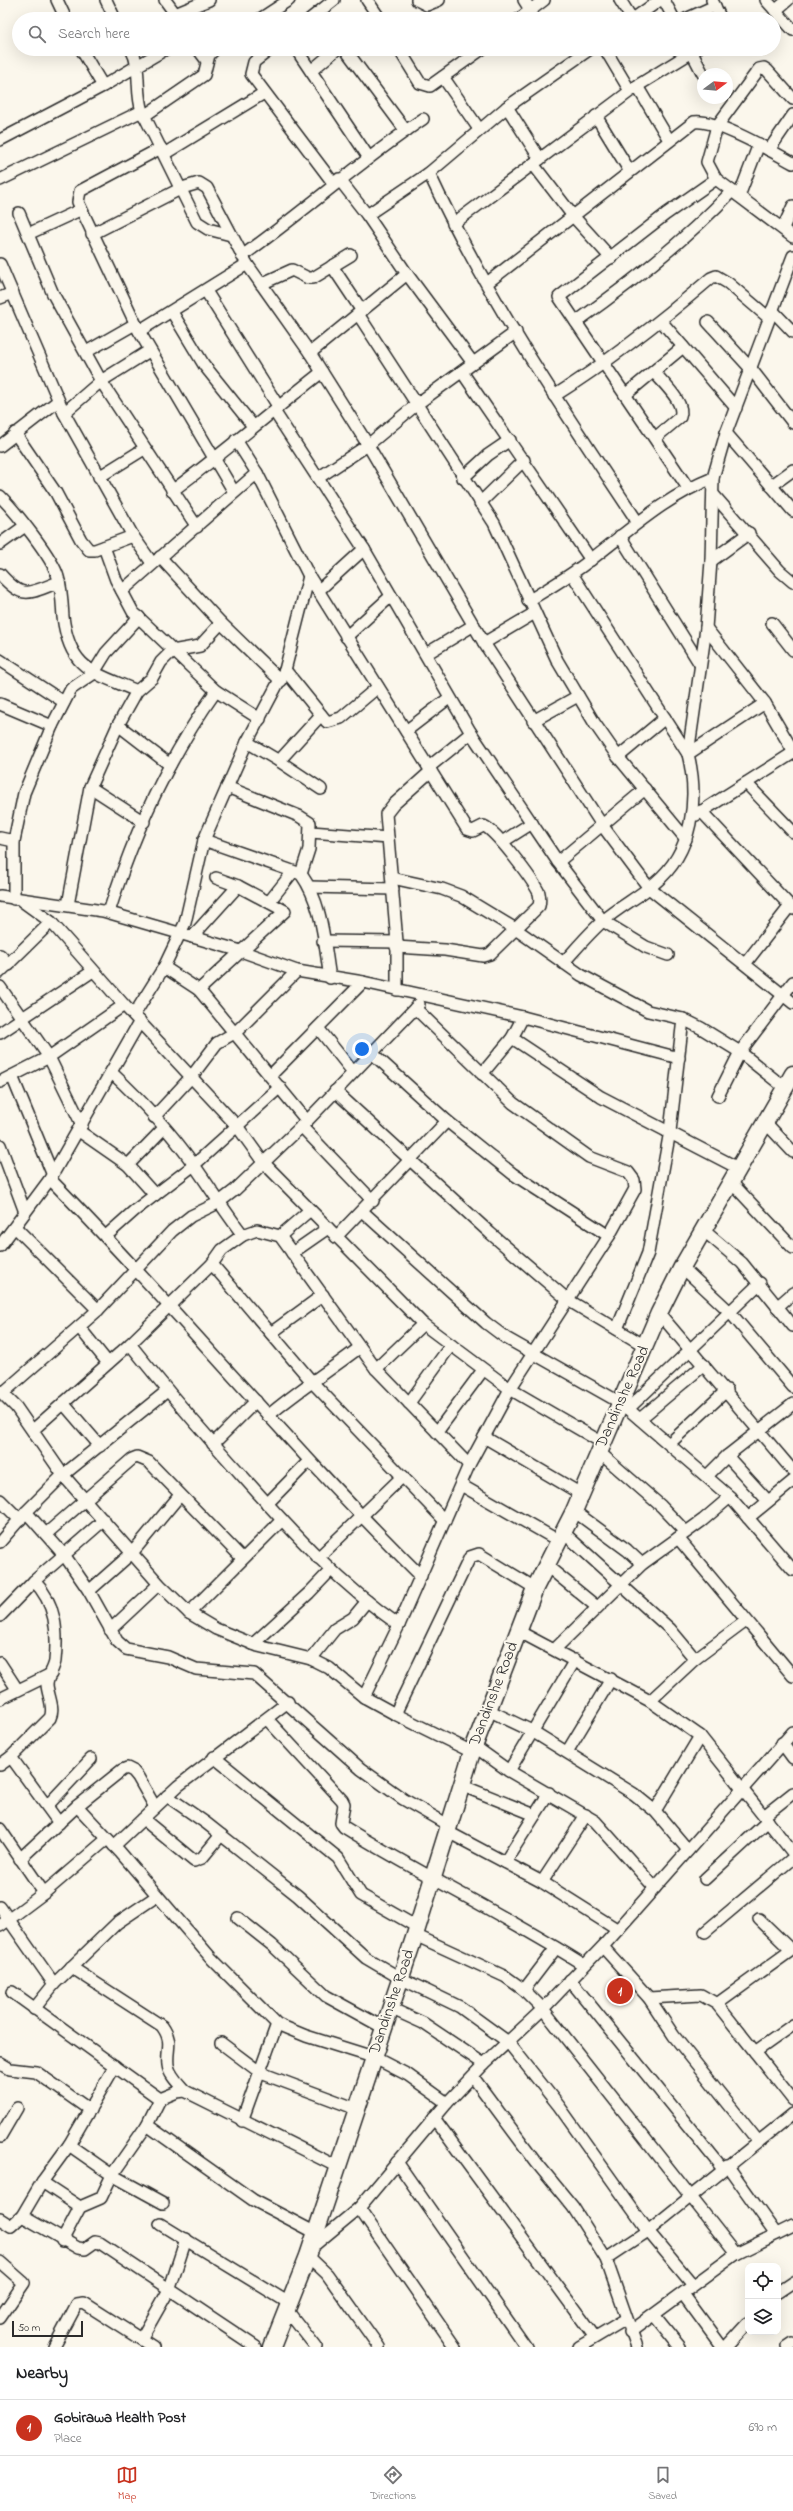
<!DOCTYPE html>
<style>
:root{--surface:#fff;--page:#f2f2f2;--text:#202124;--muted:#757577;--line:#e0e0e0;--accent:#c8321e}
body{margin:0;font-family:"Indie Flower",sans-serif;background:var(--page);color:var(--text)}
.controls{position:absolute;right:12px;bottom:12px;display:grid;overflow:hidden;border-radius:8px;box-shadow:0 4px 16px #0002}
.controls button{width:36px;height:36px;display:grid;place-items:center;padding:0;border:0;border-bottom:1px solid var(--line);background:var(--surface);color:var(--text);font:20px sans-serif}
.compass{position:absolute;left:697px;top:68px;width:36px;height:36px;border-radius:50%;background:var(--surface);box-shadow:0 4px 16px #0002;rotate:74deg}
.scale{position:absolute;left:12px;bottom:10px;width:71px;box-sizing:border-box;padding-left:4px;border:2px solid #2b2b2b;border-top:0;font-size:11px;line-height:14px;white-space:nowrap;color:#2b2b2b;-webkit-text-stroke:3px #fbf7ec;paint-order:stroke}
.you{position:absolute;left:362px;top:1049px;width:14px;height:14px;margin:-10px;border:3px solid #fff;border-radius:50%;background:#1a73e8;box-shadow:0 0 0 6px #1a73e833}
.badge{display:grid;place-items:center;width:26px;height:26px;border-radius:50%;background:var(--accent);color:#fff;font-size:13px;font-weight:700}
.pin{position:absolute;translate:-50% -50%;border:2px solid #fff;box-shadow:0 1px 4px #0006}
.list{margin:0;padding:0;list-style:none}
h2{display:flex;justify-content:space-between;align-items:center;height:52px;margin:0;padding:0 16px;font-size:17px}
h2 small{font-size:13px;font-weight:400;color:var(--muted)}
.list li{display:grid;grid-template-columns:26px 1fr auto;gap:12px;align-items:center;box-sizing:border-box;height:56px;padding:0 16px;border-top:1px solid var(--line)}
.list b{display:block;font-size:15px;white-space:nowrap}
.list p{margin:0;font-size:13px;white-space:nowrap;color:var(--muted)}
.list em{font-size:13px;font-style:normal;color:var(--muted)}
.icon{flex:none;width:22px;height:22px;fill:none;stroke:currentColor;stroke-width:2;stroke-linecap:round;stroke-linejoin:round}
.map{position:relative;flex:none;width:793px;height:2347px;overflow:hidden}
.search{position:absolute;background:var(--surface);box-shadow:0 4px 16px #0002;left:12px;right:12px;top:12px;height:44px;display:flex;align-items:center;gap:10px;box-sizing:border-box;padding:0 14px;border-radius:22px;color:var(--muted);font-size:15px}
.sheet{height:108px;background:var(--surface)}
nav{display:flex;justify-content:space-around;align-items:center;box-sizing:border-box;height:56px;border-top:1px solid var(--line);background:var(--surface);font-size:11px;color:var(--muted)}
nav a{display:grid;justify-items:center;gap:2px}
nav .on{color:var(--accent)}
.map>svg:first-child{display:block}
</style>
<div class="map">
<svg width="793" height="2347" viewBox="0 0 793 2347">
<rect width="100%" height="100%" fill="#fbf7ec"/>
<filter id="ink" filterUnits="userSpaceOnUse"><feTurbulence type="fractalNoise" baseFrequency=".025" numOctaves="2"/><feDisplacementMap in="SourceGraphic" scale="8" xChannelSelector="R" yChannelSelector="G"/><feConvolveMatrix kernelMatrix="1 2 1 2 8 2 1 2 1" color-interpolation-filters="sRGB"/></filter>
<g filter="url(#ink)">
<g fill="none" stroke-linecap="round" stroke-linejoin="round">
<g stroke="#2b2b2b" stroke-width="14">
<g id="street">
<path d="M57 0 66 19"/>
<path d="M106 0 115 19"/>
<path d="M165 0 179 19"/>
<path d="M367 0 380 19"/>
<path d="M417 0 427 5 439 0"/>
<path d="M524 0 531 11"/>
<path d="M620 0 632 19"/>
<path d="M664 0 674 19"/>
<path d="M712 0 721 19"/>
<path d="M766 0 793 30"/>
<path d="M775 11 788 0"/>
<path d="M175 14 209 0"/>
<path d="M260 19 289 0"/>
<path d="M310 19 334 0"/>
<path d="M519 19 544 0"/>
<path d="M633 19 660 0"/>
<path d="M686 19 715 6"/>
<path d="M81 49 103 86"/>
<path d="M131 49C142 68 135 91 142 111L197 222 208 229 231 235"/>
<path d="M198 49 207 61"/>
<path d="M271 49 254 62 251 74 334 184"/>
<path d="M296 49 369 158"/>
<path d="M345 49 406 131"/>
<path d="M399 49 420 83 430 86 482 49"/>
<path d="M605 49 630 91"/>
<path d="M690 49 703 74"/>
<path d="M311 71 337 49"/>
<path d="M443 77 479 129"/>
<path d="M637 86 669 140"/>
<path d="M793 99 767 70 764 68 759 69 717 126 707 162 716 179 793 237"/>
<path d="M507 107 540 159"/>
<path d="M144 116 204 75 209 55 215 49"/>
<path d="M596 116 629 170"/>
<path d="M0 140 103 86 166 49"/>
<path d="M161 148 80 191 78 202 139 331 234 492"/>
<path d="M769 150 793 115"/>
<path d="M164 154 264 93"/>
<path d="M533 164 573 216 611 258"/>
<path d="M429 173C486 296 562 409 637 521"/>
<path d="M339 179 367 215 407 274 473 363"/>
<path d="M0 180 142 111"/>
<path d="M739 196 759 144"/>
<path d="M19 213 53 294 101 381 197 527"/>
<path d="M367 215 429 173 507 107 590 49"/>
<path d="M453 224 637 86 697 49"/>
<path d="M783 228 793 206"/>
<path d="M28 234 80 210"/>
<path d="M92 234 182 188 199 183 207 188 247 264 310 353 368 445 484 643 602 825 649 888 793 1003"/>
<path d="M242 256C304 212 360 161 423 119"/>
<path d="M0 264 64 413 133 536 152 563"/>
<path d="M332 266 362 311"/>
<path d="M487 283 694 122C715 118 773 152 793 163"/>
<path d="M261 284 292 270 308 278H313L351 255"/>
<path d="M206 291 278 406"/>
<path d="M0 298 13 293"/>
<path d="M772 310 793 332"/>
<path d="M172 312 204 365 253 426"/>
<path d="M358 314 494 523 557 660 595 724 618 757 686 839"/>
<path d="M661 321 736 408"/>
<path d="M576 322C631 283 686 240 732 191"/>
<path d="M708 322 752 370 793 423"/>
<path d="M139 331 247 264"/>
<path d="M86 352 135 324"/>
<path d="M310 353 407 274"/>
<path d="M462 372 591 560"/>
<path d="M654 372C663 383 686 403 680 417L655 438"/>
<path d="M625 395 683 347"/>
<path d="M554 396C610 361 661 321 711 278L716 276 728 283 769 318"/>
<path d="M274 411 364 549 471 733 558 862 603 921 646 947 668 955"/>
<path d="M64 413 101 381 149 351"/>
<path d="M15 433 56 493 81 540 89 550H95L133 536"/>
<path d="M726 433 793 511"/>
<path d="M236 440 257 473 309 576 467 829 473 831 483 826C494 827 534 882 539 893 540 898 540 902 539 906L490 954 483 956 445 950 396 947"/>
<path d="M0 446 58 401"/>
<path d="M99 477 144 449"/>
<path d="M318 478 368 445 417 404 516 332"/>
<path d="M463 478 488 455 510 440"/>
<path d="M771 486 793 470"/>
<path d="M688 488 559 297 666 214 716 179"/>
<path d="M172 491C224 453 272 411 322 372"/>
<path d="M713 494 780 571 793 582"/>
<path d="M0 496C15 511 53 558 58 577 62 590 62 604 63 617 70 670 93 672 137 691"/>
<path d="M480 503 524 460"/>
<path d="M620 536 700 664"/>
<path d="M0 544 25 526"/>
<path d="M104 547 116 580 133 612 216 691 260 719"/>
<path d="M160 557 221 623 281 681"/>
<path d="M711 561 749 533"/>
<path d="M0 574C24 601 28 593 59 582"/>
<path d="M122 591 257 473"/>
<path d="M318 591 364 549"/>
<path d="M528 601C549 588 570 576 589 561 630 530 665 497 713 478"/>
<path d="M772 623 793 650"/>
<path d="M706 628 765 703 793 751"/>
<path d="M346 637 391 596"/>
<path d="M484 643 533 614"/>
<path d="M426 654 474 625"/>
<path d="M0 660 64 702"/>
<path d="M285 670 327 722 341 718 378 687"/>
<path d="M0 704 52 726"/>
<path d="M533 721 578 696"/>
<path d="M118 725 170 765"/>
<path d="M406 731 449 698"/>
<path d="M247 742 279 761 321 715"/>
<path d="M688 754 706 628 711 561 713 478 726 433 793 256"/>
<path d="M688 754 765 703"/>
<path d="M618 757 665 718"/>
<path d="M279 761 321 789"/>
<path d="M429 767 471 733"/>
<path d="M746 783 793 832"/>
<path d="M90 787 144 822"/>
<path d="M227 787 299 816 310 823 309 849 301 874"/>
<path d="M701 811 793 909"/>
<path d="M696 815 793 753"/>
<path d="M311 832 388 838"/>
<path d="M0 838 14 841"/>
<path d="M204 840 301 874C323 905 324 942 330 978"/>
<path d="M502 842 532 823"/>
<path d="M558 862 645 789"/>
<path d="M392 878 442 889 461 896 514 928 581 975 648 1011 683 1019 701 1028 740 1052 785 1088"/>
<path d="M310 887 393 889"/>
<path d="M0 896 103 911 241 951 297 971 363 982 523 1017 679 1058"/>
<path d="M14 899V841L24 793 52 726 71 689 93 674 106 653 139 617"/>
<path d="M22 901 51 922 124 1005 237 1126 263 1162 423 1324 510 1389 603 1443"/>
<path d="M269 902 292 873"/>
<path d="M68 905 90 787 118 725 137 691 152 678 161 662 172 651 200 646 221 623"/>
<path d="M109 912C133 835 169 757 216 691"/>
<path d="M192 937 238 886"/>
<path d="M323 941 397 942"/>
<path d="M0 955 9 965"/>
<path d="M563 963C576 949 589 933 603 921 619 907 639 897 655 883 693 852 699 799 688 754L572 574"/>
<path d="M745 964 790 906"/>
<path d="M164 967 199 990 307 1121"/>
<path d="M0 972 51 922"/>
<path d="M0 987 49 1057 82 1125"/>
<path d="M199 990 285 911 238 886 216 878"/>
<path d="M397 990V942L386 814 393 805 431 771"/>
<path d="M134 1015 164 967 185 923 204 840 247 742 285 670 309 576"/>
<path d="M318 1028 353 1072"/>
<path d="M0 1033 93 971"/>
<path d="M512 1038 601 1097 738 1168"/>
<path d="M372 1053 447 1121 513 1174 609 1236"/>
<path d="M482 1074 512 1038 523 1017"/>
<path d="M12 1076 52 1173"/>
<path d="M270 1076 363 982"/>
<path d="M0 1082 49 1057 124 1005"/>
<path d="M335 1091 490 1233 568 1300 645 1346"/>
<path d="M718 1096 740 1052 793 982"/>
<path d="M154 1117 192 1076 217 1043 236 1032 297 971"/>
<path d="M765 1122 793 1152"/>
<path d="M301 1126 373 1201"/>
<path d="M79 1131 128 1165 155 1195"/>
<path d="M0 1145 25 1212"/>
<path d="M128 1165 164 1128"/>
<path d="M50 1179C177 1308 292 1449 421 1576"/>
<path d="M730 1181 793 1248"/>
<path d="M362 1211 486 1323 506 1338 621 1403 730 1497 793 1570"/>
<path d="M15 1227 98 1310"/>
<path d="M702 1229 742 1263 793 1326"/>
<path d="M243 1235 257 1230 280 1236 376 1369 469 1465"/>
<path d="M106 1236 134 1211 194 1165 280 1087"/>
<path d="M280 1236 310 1210"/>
<path d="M336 1237 447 1121"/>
<path d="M0 1246 50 1179 140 1021"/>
<path d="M292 1253 328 1228"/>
<path d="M212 1264 313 1383 445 1521"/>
<path d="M682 1267 729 1311 793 1387"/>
<path d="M777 1307 793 1293"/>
<path d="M659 1313 793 1471"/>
<path d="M79 1327 108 1363"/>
<path d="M617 1329 648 1253 670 1131 683 1019"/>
<path d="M271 1333 323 1295"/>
<path d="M130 1344C168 1392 207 1437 247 1481 294 1534 341 1585 399 1625"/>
<path d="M376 1369 423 1324"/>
<path d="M0 1391 16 1407 63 1475 159 1584 189 1613 216 1629 258 1646 311 1659 329 1668 364 1697 395 1714 472 1752"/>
<path d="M3 1393 98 1310 172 1231 191 1216 218 1203 235 1190 307 1121 419 1004"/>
<path d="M63 1403 100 1446"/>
<path d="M409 1403 451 1345"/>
<path d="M628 1409 760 1283"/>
<path d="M268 1416C297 1391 329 1371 359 1348"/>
<path d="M640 1419 704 1365"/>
<path d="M33 1430 130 1344 212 1264 222 1250 243 1235C225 1212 211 1189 194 1165 171 1132 141 1100 111 1072"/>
<path d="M437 1432 483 1370"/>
<path d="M484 1437 581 1494"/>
<path d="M670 1443 727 1390"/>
<path d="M213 1444 256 1401"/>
<path d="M599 1452 661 1506 686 1532"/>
<path d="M727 1456 768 1501"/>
<path d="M707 1476 727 1456 793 1404"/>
<path d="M461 1485 559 1541"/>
<path d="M0 1500 20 1520"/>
<path d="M267 1504 309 1461"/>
<path d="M574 1511 627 1550 642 1564"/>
<path d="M26 1512 65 1556 89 1591 117 1641 126 1649 168 1657 196 1669 254 1674 361 1769 403 1799 450 1826"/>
<path d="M748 1518 793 1481"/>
<path d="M564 1533 670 1629 695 1659"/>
<path d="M46 1534 132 1459 137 1457 149 1462 242 1558"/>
<path d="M678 1538 793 1676"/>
<path d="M0 1542 26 1512 63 1475 167 1391"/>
<path d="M318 1558 403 1476"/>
<path d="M547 1566 597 1607"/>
<path d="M89 1591 132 1553 180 1495"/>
<path d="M189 1613 282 1520"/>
<path d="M0 1616 34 1581 104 1520"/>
<path d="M110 1630 159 1584"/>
<path d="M518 1631 650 1701 700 1736 793 1853"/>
<path d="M253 1644 309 1593 331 1570"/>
<path d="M555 1649 642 1564 703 1520 730 1497"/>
<path d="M311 1659 335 1629 353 1618 367 1601"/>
<path d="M0 1663 17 1689"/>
<path d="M364 1697 399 1625 469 1465 510 1389 609 1236 635 1189 634 1180 628 1172 589 1157 513 1103 415 1008"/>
<path d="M0 1699 51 1674"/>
<path d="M650 1701 695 1659 746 1621"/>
<path d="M488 1710 532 1731 634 1794 655 1811 688 1850"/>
<path d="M395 1714 470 1557 479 1554 535 1588"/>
<path d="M267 1719 342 1800 344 1804 341 1823 344 1827C423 1876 506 1915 584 1965"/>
<path d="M782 1743 793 1758"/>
<path d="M474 1746 509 1771 595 1821 655 1888"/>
<path d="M567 1752 611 1679"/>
<path d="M11 1757 59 1823"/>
<path d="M214 1757 338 1858 361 1895 417 1927"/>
<path d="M0 1765 11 1757 50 1718C55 1708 48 1696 47 1685 47 1677 54 1669 55 1661 58 1632 56 1603 34 1581"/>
<path d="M509 1771 575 1660"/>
<path d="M463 1786 535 1815"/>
<path d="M167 1796 206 1823 298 1896 366 1958 400 1978 460 2007 508 2042 559 2106 648 2231 693 2285"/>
<path d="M47 1806 91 1759"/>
<path d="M77 1806 120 1852 212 1959 277 2024 306 2036 373 2057 408 2075 447 2103"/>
<path d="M655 1811 700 1736"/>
<path d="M764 1816 793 1793"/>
<path d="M143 1819 194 1861 202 1858 221 1835"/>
<path d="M0 1829 44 1893"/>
<path d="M448 1832 542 1882 618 1930"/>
<path d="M114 1846 178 1786 288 1702"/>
<path d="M20 1859 77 1806 122 1770 127 1768 133 1771 138 1777 155 1807"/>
<path d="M505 1862 549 1793"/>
<path d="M705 1879 768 1821"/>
<path d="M542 1882 586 1815"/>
<path d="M0 1907 54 1984 34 2009"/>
<path d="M238 1918 272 1945 326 1996 384 2028"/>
<path d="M759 1919 791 1950"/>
<path d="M0 1926 44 1893 107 1839"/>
<path d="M705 1932 793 1858"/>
<path d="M415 1935 506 1977 524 1990 543 2009 736 2254"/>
<path d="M603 1947 649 1998 674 2036 758 2141"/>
<path d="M71 1967 162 2026C174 2043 166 2048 168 2065 169 2075 179 2084 185 2091"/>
<path d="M570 1980 723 2169"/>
<path d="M54 1984 117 1923 157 1896"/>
<path d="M524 1990 556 1948"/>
<path d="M12 1992 160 2099 147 2125 253 2200 316 2233"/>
<path d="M649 1998 701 1995 717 2004 793 2100"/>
<path d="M717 2004 793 1949"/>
<path d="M390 2008 423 2023 484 2064"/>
<path d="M221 2043 261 2073 357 2109"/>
<path d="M755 2052 793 2025"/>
<path d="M0 2063 10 2069 36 2072 90 2110"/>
<path d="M473 2077 536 2162 573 2207 606 2259 637 2347"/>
<path d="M160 2099 177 2092 185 2091 338 2167"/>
<path d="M434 2118 594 2336"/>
<path d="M242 2121 277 2024"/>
<path d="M0 2137 17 2108"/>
<path d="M69 2145 112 2175 163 2203"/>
<path d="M397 2162 526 2347"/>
<path d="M727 2165 776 2234"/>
<path d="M42 2182 80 2207"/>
<path d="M359 2208 455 2347"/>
<path d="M22 2216 78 2248 85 2249 95 2242 100 2243 256 2347"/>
<path d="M0 2219 11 2226 22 2216 42 2182 69 2145 115 2066"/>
<path d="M160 2224 289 2303"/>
<path d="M62 2241 80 2207 101 2198 112 2175 147 2125"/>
<path d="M312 2247 359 2208 447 2103 484 2064 543 2009 606 1943 793 1732"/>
<path d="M308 2256 327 2274 379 2347"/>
<path d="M606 2259 648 2231 793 2114"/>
<path d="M0 2262 24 2283 0 2318"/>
<path d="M778 2292 793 2282"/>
<path d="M683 2294 722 2347"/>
<path d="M286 2309 316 2347"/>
<path d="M654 2315 680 2347"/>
<path d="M630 2332 736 2254 793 2226"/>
<path d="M141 2339 170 2288 186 2239"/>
<path d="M54 2347 77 2304 84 2303 153 2347"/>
<path d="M579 2347 626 2319"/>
<path d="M726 2347 748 2323"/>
<path d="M787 2347 793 2343"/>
</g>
</g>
<g stroke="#2b2b2b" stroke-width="19">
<path id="secondary" d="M272 2347 308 2256 415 1935 472 1752 535 1588 574 1511 659 1313 682 1267 793 1074"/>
</g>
<use href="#street" stroke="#fbf7ec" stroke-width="11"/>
<use href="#secondary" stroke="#fbf7ec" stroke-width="16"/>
</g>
</g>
<g text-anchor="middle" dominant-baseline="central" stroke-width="4" stroke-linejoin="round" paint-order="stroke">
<g font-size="16" fill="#2b2b2b" stroke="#fbf7ec">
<text transform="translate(623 1397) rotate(-66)">Dandinshe Road</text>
<text transform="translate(494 1694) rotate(-69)">Dandinshe Road</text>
<text transform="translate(392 2002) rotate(-71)">Dandinshe Road</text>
</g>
</g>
</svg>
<div class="controls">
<button><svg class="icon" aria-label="locate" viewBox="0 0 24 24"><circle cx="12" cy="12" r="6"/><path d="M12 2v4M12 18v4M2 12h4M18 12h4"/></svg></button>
<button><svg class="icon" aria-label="layers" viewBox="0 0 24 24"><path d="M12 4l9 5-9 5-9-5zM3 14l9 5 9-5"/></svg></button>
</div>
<svg class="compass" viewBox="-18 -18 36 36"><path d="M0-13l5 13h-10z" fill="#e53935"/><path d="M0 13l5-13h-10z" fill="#757577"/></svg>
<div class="scale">50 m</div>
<div class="you"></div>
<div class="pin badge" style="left:620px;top:1991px">1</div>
<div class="search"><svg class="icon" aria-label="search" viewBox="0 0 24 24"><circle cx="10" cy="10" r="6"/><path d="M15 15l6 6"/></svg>Search here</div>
</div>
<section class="sheet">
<h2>Nearby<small></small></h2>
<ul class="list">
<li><span class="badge">1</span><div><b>Gobirawa Health Post</b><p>Place</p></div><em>690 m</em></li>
</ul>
</section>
<nav>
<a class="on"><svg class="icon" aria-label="map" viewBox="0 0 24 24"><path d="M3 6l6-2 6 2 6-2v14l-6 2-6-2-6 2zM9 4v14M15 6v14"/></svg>Map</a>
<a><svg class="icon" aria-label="directions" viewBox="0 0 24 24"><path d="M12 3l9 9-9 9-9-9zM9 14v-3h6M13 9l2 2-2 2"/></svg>Directions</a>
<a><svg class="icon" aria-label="saved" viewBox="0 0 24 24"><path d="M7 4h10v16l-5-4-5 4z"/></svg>Saved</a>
</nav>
